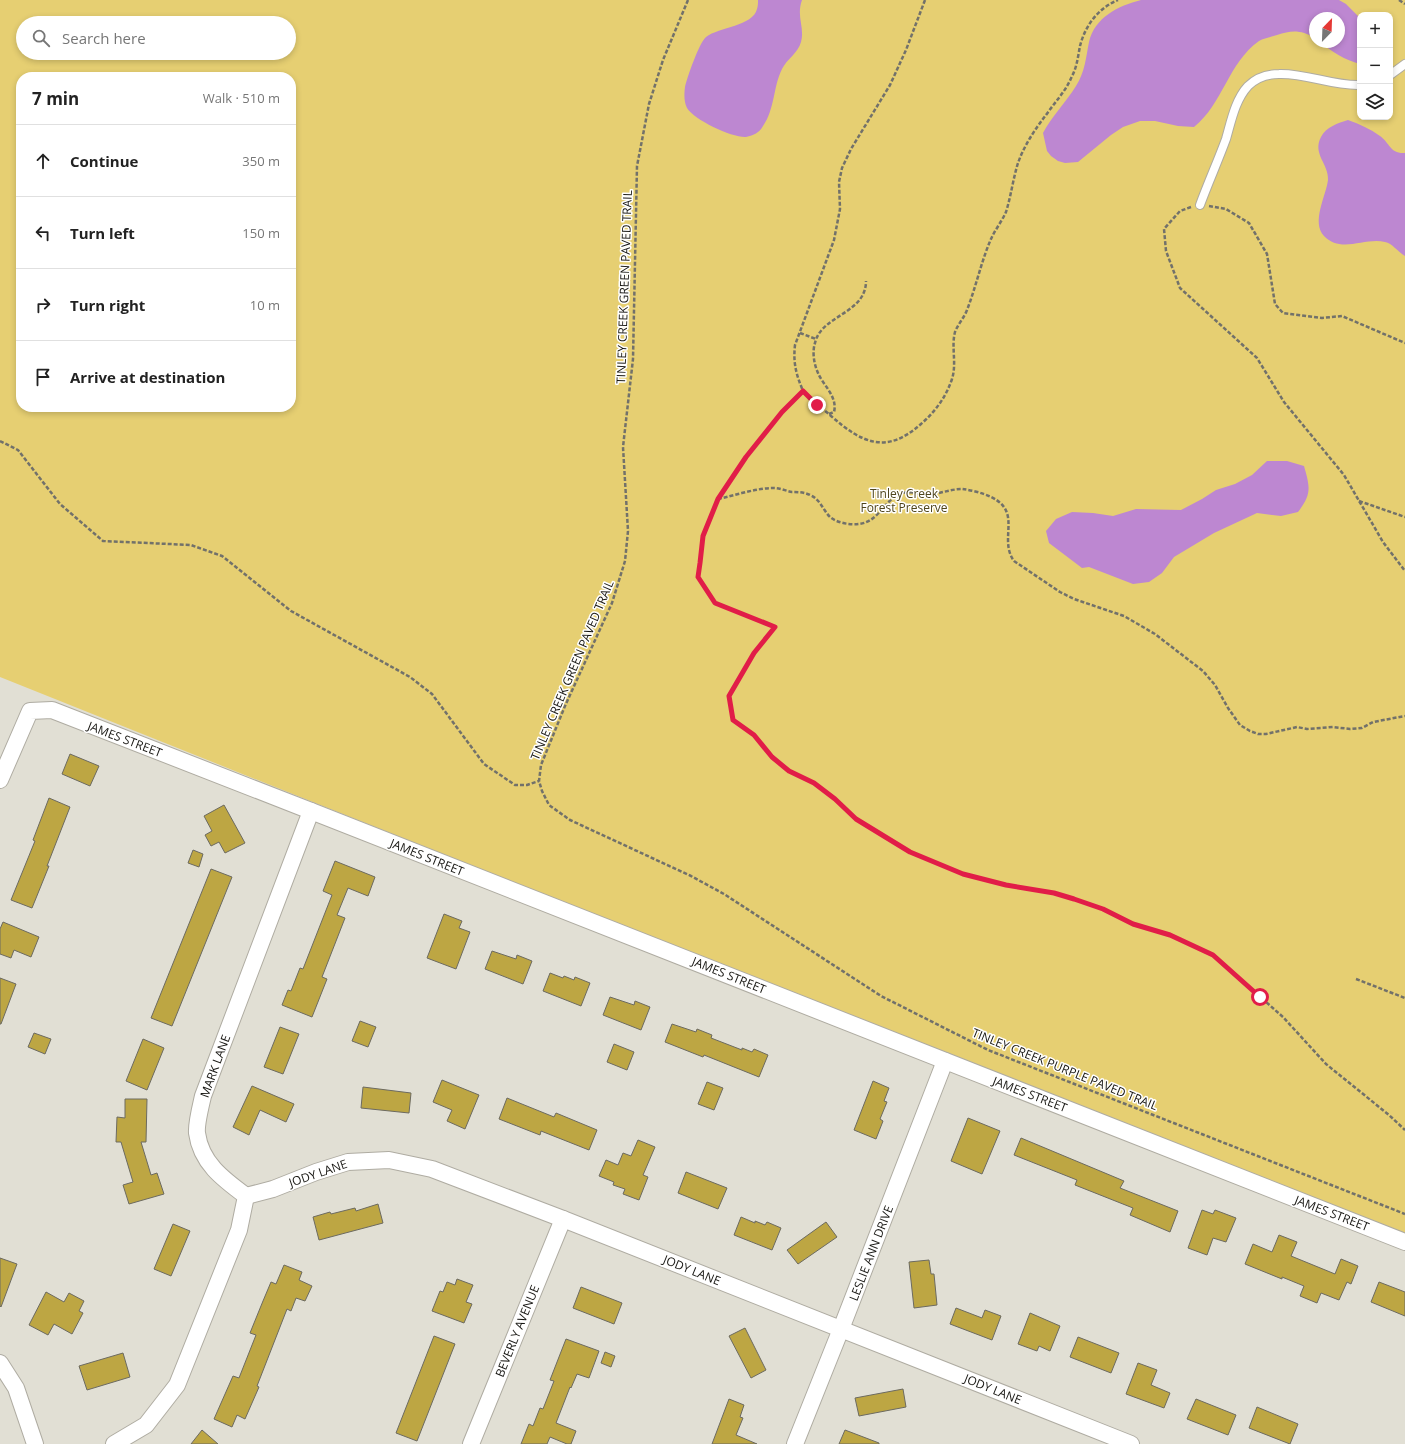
<!DOCTYPE html>
<meta charset="utf-8">
<style>
:root{--surface:#fff;--page:#f6f6f6;--text:#222;--muted:#767676;--line:#e0e0e0}
body{margin:0;font-family:"Open Sans",sans-serif;background:var(--page);color:var(--text)}
.controls{position:absolute;right:12px;top:12px;display:grid;overflow:hidden;border-radius:8px;box-shadow:0 2px 6px #0003}
.controls button{width:36px;height:36px;display:grid;place-items:center;padding:0;border:0;border-bottom:1px solid var(--line);background:var(--surface);color:var(--text);font:20px sans-serif}
.compass{position:absolute;left:1309px;top:12px;width:36px;height:36px;border-radius:50%;background:var(--surface);box-shadow:0 2px 6px #0003;rotate:23deg}
.stop{position:absolute;width:12px;height:12px;margin:-9px;border:3px solid #e11d48;border-radius:50%;background:#fff}
.stop.end{background:#e11d48;border-color:#fff;box-shadow:0 1px 4px #0008}
.list{margin:0;padding:0;list-style:none}
h2{display:flex;justify-content:space-between;align-items:center;height:52px;margin:0;padding:0 16px;font-size:17px}
h2 small{font-size:13px;font-weight:400;color:var(--muted)}
.list li{display:grid;grid-template-columns:26px 1fr auto;gap:12px;align-items:center;box-sizing:border-box;height:72px;padding:0 16px;border-top:1px solid var(--line)}
.list b{display:block;font-size:15px;white-space:nowrap}
.list em{font-size:13px;font-style:normal;color:var(--muted)}
.icon{flex:none;width:22px;height:22px;fill:none;stroke:currentColor;stroke-width:2;stroke-linecap:round;stroke-linejoin:round}
.map{position:relative;flex:none;width:1405px;height:1444px;overflow:hidden}
.search{position:absolute;background:var(--surface);box-shadow:0 2px 6px #0003;left:16px;top:16px;width:280px;height:44px;display:flex;align-items:center;gap:10px;box-sizing:border-box;padding:0 14px;border-radius:22px;color:var(--muted);font-size:15px}
.panel{position:absolute;background:var(--surface);box-shadow:0 2px 6px #0003;left:16px;top:72px;width:280px;height:340px;border-radius:16px}
.map>svg:first-child{display:block}
</style>
<div class="map">
<svg width="1405" height="1444" viewBox="0 0 1405 1444">
<rect width="100%" height="100%" fill="#e1dfd4"/>
<path fill="#e6cf72" fill-rule="evenodd" d="M0 0H1405V1239L0 677ZM1360 15H1390V117H1360ZM1315 18H1339V42H1315ZM23 23H289V53H23ZM21 77H291V407H21Z"/>
<g fill="#bd87d1">
<path d="M758 0H802C796 17 805 27 801 42 798 53 787 59 782 69 773 87 775 109 763 126 759 133 754 135 746 137 733 138 694 120 687 108 684 102 684 94 685 87 687 78 699 43 706 37 719 27 753 26 757 9 758 6 758 3 758 0Z"/>
<path d="M1141 0H1339L1346 4 1360 18V64C1345 60 1332 52 1320 42H1339V18H1315V38C1301 30 1292 30 1277 35 1271 37 1264 38 1259 41 1228 63 1223 104 1194 127L1178 126 1155 121H1140L1123 127 1111 135 1078 162 1065 163 1058 161 1051 156 1047 151 1043 133C1052 116 1066 102 1076 86 1085 72 1086 57 1089 42 1095 17 1118 6 1141 0Z"/>
<path d="M1348 120C1360 124 1370 129 1380 136 1390 143 1390 154 1405 153V256C1398 252 1392 243 1385 242 1365 237 1341 254 1324 236 1311 222 1326 196 1328 180 1329 164 1312 154 1321 137 1326 127 1338 123 1348 120Z"/>
<path d="M1267 461H1287L1304 466C1310 487 1312 494 1298 512L1281 516 1257 513 1214 533 1174 557 1162 573 1149 582 1133 584 1089 567 1082 568 1049 543 1046 531 1056 519 1072 512 1093 513 1113 516 1136 509 1181 510 1202 499 1216 490 1235 484 1252 475Z"/>
</g>
<g fill="#bda643" stroke="#6c6a60">
<path d="M70 754 99 766 90 786 62 774Z"/>
<path d="M49 798 70 807 47 866H49L32 908 11 900 35 841 33 840Z"/>
<path d="M224 805 245 843 225 853 219 842 211 846 205 835 212 831 204 816Z"/>
<path d="M193 850 203 854 199 867 188 863Z"/>
<path d="M335 861 375 877 368 896 348 888 337 915 345 918 322 977 327 979 312 1017 282 1005 288 990 291 991 300 968 303 969 332 895 323 891Z"/>
<path d="M211 869 232 877 172 1026 151 1018Z"/>
<path d="M444 914 462 921 459 928 470 932 456 969 427 958Z"/>
<path d="M3 922 39 937 31 957 14 950 11 958 0 954V929Z"/>
<path d="M492 951 516 959 517 955 532 961 523 984 485 969Z"/>
<path d="M550 973 563 978 564 976 574 980 575 977 590 983 581 1006 543 991Z"/>
<path d="M0 978 16 984 1 1024H0Z"/>
<path d="M610 997 634 1005 635 1001 650 1007 641 1030 603 1015Z"/>
<path d="M360 1021 376 1027 368 1047 352 1041Z"/>
<path d="M672 1024 696 1032 697 1029 712 1035 711 1038 742 1050V1048L752 1052 754 1049 768 1055 759 1077 704 1055 703 1057 665 1042Z"/>
<path d="M280 1027 299 1034 283 1074 264 1067Z"/>
<path d="M34 1033 51 1039 45 1054 28 1047Z"/>
<path d="M143 1039 164 1048 147 1090 126 1081Z"/>
<path d="M614 1044 634 1052 627 1070 607 1062Z"/>
<path d="M442 1080 479 1095 465 1129 447 1121 452 1110 433 1102Z"/>
<path d="M873 1081 889 1088 884 1101 887 1102 880 1119 883 1121 876 1139 854 1130Z"/>
<path d="M707 1082 723 1088 714 1110 698 1104Z"/>
<path d="M252 1086 294 1104 286 1122 260 1110 249 1135 233 1127Z"/>
<path d="M363 1087 411 1093 409 1113 361 1108Z"/>
<path d="M507 1098 554 1117 556 1113 597 1130 589 1150 541 1131 540 1135 499 1119Z"/>
<path d="M125 1099H147L146 1142H141L151 1175 157 1173 164 1194 129 1204 123 1185 133 1182 121 1142H116L117 1117 125 1118Z"/>
<path d="M968 1118 1000 1131 982 1174 951 1161Z"/>
<path d="M1021 1138 1124 1181 1120 1188 1178 1211 1170 1232 1130 1215 1133 1208 1075 1185 1077 1180 1014 1155Z"/>
<path d="M638 1140 655 1147 643 1175 648 1177 639 1200 623 1194 625 1189 613 1185 614 1182 599 1176 606 1160 618 1165 623 1153 631 1156Z"/>
<path d="M686 1172 727 1188 718 1209 678 1193Z"/>
<path d="M378 1204 383 1223 319 1240 313 1217 330 1212 331 1214 355 1208 356 1211Z"/>
<path d="M1202 1210 1213 1214 1215 1210 1236 1218 1226 1242 1213 1238 1207 1255 1188 1248Z"/>
<path d="M741 1217 755 1223V1221L765 1225 767 1222 781 1228 772 1250 734 1235Z"/>
<path d="M826 1222 837 1237 798 1264 787 1250Z"/>
<path d="M173 1224 190 1231 171 1276 154 1269Z"/>
<path d="M1279 1235 1297 1242 1291 1256 1335 1274 1341 1259 1358 1266 1351 1284 1347 1282 1339 1300 1321 1293 1317 1303 1300 1296 1304 1286 1282 1277V1279L1245 1264 1253 1244 1272 1252Z"/>
<path d="M0 1258 17 1264 1 1307 0 1306Z"/>
<path d="M929 1260 931 1274H934L937 1305 914 1308 909 1262Z"/>
<path d="M284 1265 302 1272 299 1280 312 1286 305 1301 296 1298 291 1311 287 1309 257 1386 259 1387 245 1419 237 1415 232 1427 214 1419 233 1376 239 1378 256 1335 250 1333 263 1301 271 1282 276 1284Z"/>
<path d="M457 1279 473 1285 466 1302 472 1304 464 1323 432 1311 440 1291 443 1292 447 1282 455 1285Z"/>
<path d="M1379 1282 1405 1292V1316L1371 1302Z"/>
<path d="M581 1287 622 1303 614 1324 573 1308Z"/>
<path d="M46 1292 64 1302 69 1293 84 1301 79 1311 83 1313 72 1334 54 1324 48 1335 29 1325Z"/>
<path d="M956 1308 982 1318 985 1310 1001 1316 992 1340 950 1324Z"/>
<path d="M1030 1313 1060 1326 1050 1351 1039 1346 1037 1351 1018 1344Z"/>
<path d="M745 1328 766 1370 751 1378 729 1336Z"/>
<path d="M434 1336 455 1344 417 1441 396 1433Z"/>
<path d="M1078 1337 1119 1353 1111 1373 1070 1357Z"/>
<path d="M566 1339 599 1351 589 1378 577 1374 571 1388 570 1387 556 1423 576 1431 571 1444H567L550 1437 547 1444H521L529 1424 533 1426 540 1408 543 1409 554 1381 550 1380Z"/>
<path d="M605 1352 615 1356 611 1367 601 1363Z"/>
<path d="M123 1353 130 1377 87 1390 79 1366Z"/>
<path d="M1138 1363 1157 1370 1151 1385 1170 1393 1164 1408 1126 1394Z"/>
<path d="M903 1389 906 1407 859 1416 855 1398Z"/>
<path d="M729 1399 744 1405 740 1417 743 1418 736 1435 757 1444H712Z"/>
<path d="M1196 1399 1236 1415 1228 1435 1187 1419Z"/>
<path d="M1257 1407 1298 1424 1290 1444 1249 1428Z"/>
<path d="M202 1430 218 1444H191Z"/>
<path d="M845 1430 879 1443V1444H839Z"/>
</g>
<g fill="none" stroke-linecap="round" stroke-linejoin="round">
<g stroke="#afaca2" stroke-width="10">
<g id="service">
<path d="M1390 75 1405 64"/>
<path d="M1200 205C1208 183 1218 161 1226 139 1231 122 1235 100 1248 86 1256 78 1267 74 1279 74 1306 73 1332 86 1360 85"/>
</g>
</g>
<g stroke="#afaca2" stroke-width="18">
<g id="minor">
<path d="M0 780 30 711 52 710 311 811 1405 1242"/>
<path d="M246 1196 273 1189 316 1172 348 1162 389 1160 432 1169 563 1219 1131 1444"/>
<path d="M0 1363 16 1388 35 1444"/>
<path d="M114 1444 146 1425 177 1385 239 1230 246 1196C223 1179 201 1163 197 1133 196 1124 201 1105 203 1096L311 811"/>
<path d="M471 1444 563 1219"/>
<path d="M795 1444 841 1329 945 1061"/>
</g>
</g>
<g stroke="#72716a" stroke-width="2.5" stroke-dasharray="4 2" stroke-linecap="butt">
<path d="M688 0 663 60 649 104 637 166 633 359 623 447 628 531 625 561 612 603 565 706 541 765 539 781 542 791 549 805 570 820 691 876 724 894 881 996 988 1050 1405 1214"/>
<path d="M925 0 906 50 890 85 851 149 842 168 839 182 840 209 834 240 795 345C793 363 796 374 803 391L782 412 746 457 718 499 703 536 698 577 715 603 775 627 754 653 729 696 733 720 754 735 772 757 789 771 814 783 835 799 856 819 910 852 963 874 1006 885 1054 893 1073 899 1103 909 1133 924 1170 935 1213 955 1283 1017 1326 1064 1389 1115 1405 1130"/>
<path d="M1399 0 1405 4"/>
<path d="M1209 206 1226 209 1249 223 1267 254 1275 304 1283 313 1322 318 1342 316 1405 343"/>
<path d="M1191 207 1180 211 1164 229 1166 251 1180 288 1257 358 1284 402 1344 475 1383 542 1405 571"/>
<path d="M800 333 816 339"/>
<path d="M803 391C811 400 821 407 831 416 862 443 886 455 921 424 935 412 946 397 952 379 957 363 951 347 955 332 958 324 964 318 967 310 976 287 981 262 991 239 995 230 1002 221 1006 212 1011 196 1013 179 1018 163 1024 146 1035 129 1046 115 1055 102 1066 91 1072 76 1077 67 1078 56 1080 46 1085 26 1098 8 1118 0"/>
<path d="M829 414 834 412C838 397 823 385 818 373 814 364 812 352 815 343 821 315 866 314 866 281"/>
<path d="M0 441 18 450 60 504 103 541 191 545 222 556 291 611 410 677 432 694 484 764 515 785H527L539 781"/>
<path d="M718 499C736 495 756 488 774 488 780 488 786 491 792 492 798 492 804 492 810 495 820 499 823 510 830 517 837 523 850 525 859 524 877 522 883 504 897 495 907 489 921 495 932 494 942 493 952 489 962 489 971 490 983 493 991 497 1023 512 998 539 1014 561L1060 592 1074 599 1124 616 1155 634 1203 671 1215 685 1228 708 1240 725 1250 731 1258 734H1266L1297 727 1307 729 1333 727 1350 729 1362 728 1373 722 1405 716"/>
<path d="M1359 501 1405 517"/>
<path d="M1356 979 1405 998"/>
</g>
<use href="#service" stroke="#fff" stroke-width="8"/>
<use href="#minor" stroke="#fff" stroke-width="16"/>
</g>
<g fill="none" stroke-linecap="round" stroke-linejoin="round">
<path stroke="#e11d48" stroke-width="5" d="M817 405 803 391 782 412 746 457 718 499 703 536 700 563 698 577 715 603 775 627 754 653 729 696 733 720 754 735 772 757 789 771 814 783 835 799 856 819 910 852 963 874 1006 885 1054 893 1074 899 1103 909 1133 924 1170 935 1213 955 1260 997"/>
</g>
<g text-anchor="middle" dominant-baseline="central" stroke-width="3" stroke-linejoin="round" paint-order="stroke">
<g font-size="12" fill="#171612" stroke="#fff">
<text transform="translate(624 287) rotate(-88)">TINLEY CREEK GREEN PAVED TRAIL</text>
<text transform="translate(572 670) rotate(-67)">TINLEY CREEK GREEN PAVED TRAIL</text>
<text transform="translate(125 739) rotate(21)">JAMES STREET</text>
<text transform="translate(427 857) rotate(22)">JAMES STREET</text>
<text transform="translate(729 975) rotate(22)">JAMES STREET</text>
<text transform="translate(215 1066) rotate(-70)">MARK LANE</text>
<text transform="translate(1065 1069) rotate(22)">TINLEY CREEK PURPLE PAVED TRAIL</text>
<text transform="translate(1030 1094) rotate(21)">JAMES STREET</text>
<text transform="translate(318 1173) rotate(-19)">JODY LANE</text>
<text transform="translate(1332 1213) rotate(21)">JAMES STREET</text>
<text transform="translate(871 1253) rotate(-69)">LESLIE ANN DRIVE</text>
<text transform="translate(692 1270) rotate(22)">JODY LANE</text>
<text transform="translate(517 1331) rotate(-68)">BEVERLY AVENUE</text>
<text transform="translate(993 1389) rotate(22)">JODY LANE</text>
</g>
<g font-size="12" fill="#4f451c" stroke="#fff">
<text x="904" y="493">Tinley Creek<tspan x="904" dy="14">Forest Preserve</tspan></text>
</g>
</g>
</svg>
<div class="controls">
<button>+</button>
<button>−</button>
<button><svg class="icon" aria-label="layers" viewBox="0 0 24 24"><path d="M12 4l9 5-9 5-9-5zM3 14l9 5 9-5"/></svg></button>
</div>
<svg class="compass" viewBox="-18 -18 36 36"><path d="M0-13l5 13h-10z" fill="#e53935"/><path d="M0 13l5-13h-10z" fill="#767676"/></svg>
<div class="stop" style="left:1260px;top:997px"></div>
<div class="stop end" style="left:817px;top:405px"></div>
<div class="search"><svg class="icon" aria-label="search" viewBox="0 0 24 24"><circle cx="10" cy="10" r="6"/><path d="M15 15l6 6"/></svg>Search here</div>
<section class="panel">
<h2>7 min<small>Walk · 510 m</small></h2>
<ul class="list">
<li><svg class="icon" aria-label="ahead" viewBox="0 0 24 24"><path d="M12 20V5M6 11l6-6 6 6"/></svg><div><b>Continue</b></div><em>350 m</em></li>
<li><svg class="icon" aria-label="left" viewBox="0 0 24 24"><path d="M17 20v-9H6M10 6l-5 5 5 5"/></svg><div><b>Turn left</b></div><em>150 m</em></li>
<li><svg class="icon" aria-label="right" viewBox="0 0 24 24"><path d="M7 20v-9h11M14 6l5 5-5 5"/></svg><div><b>Turn right</b></div><em>10 m</em></li>
<li><svg class="icon" aria-label="arrive" viewBox="0 0 24 24"><path d="M6 21V4h12l-3 4 3 4H6"/></svg><div><b>Arrive at destination</b></div></li>
</ul>
</section>
</div>
